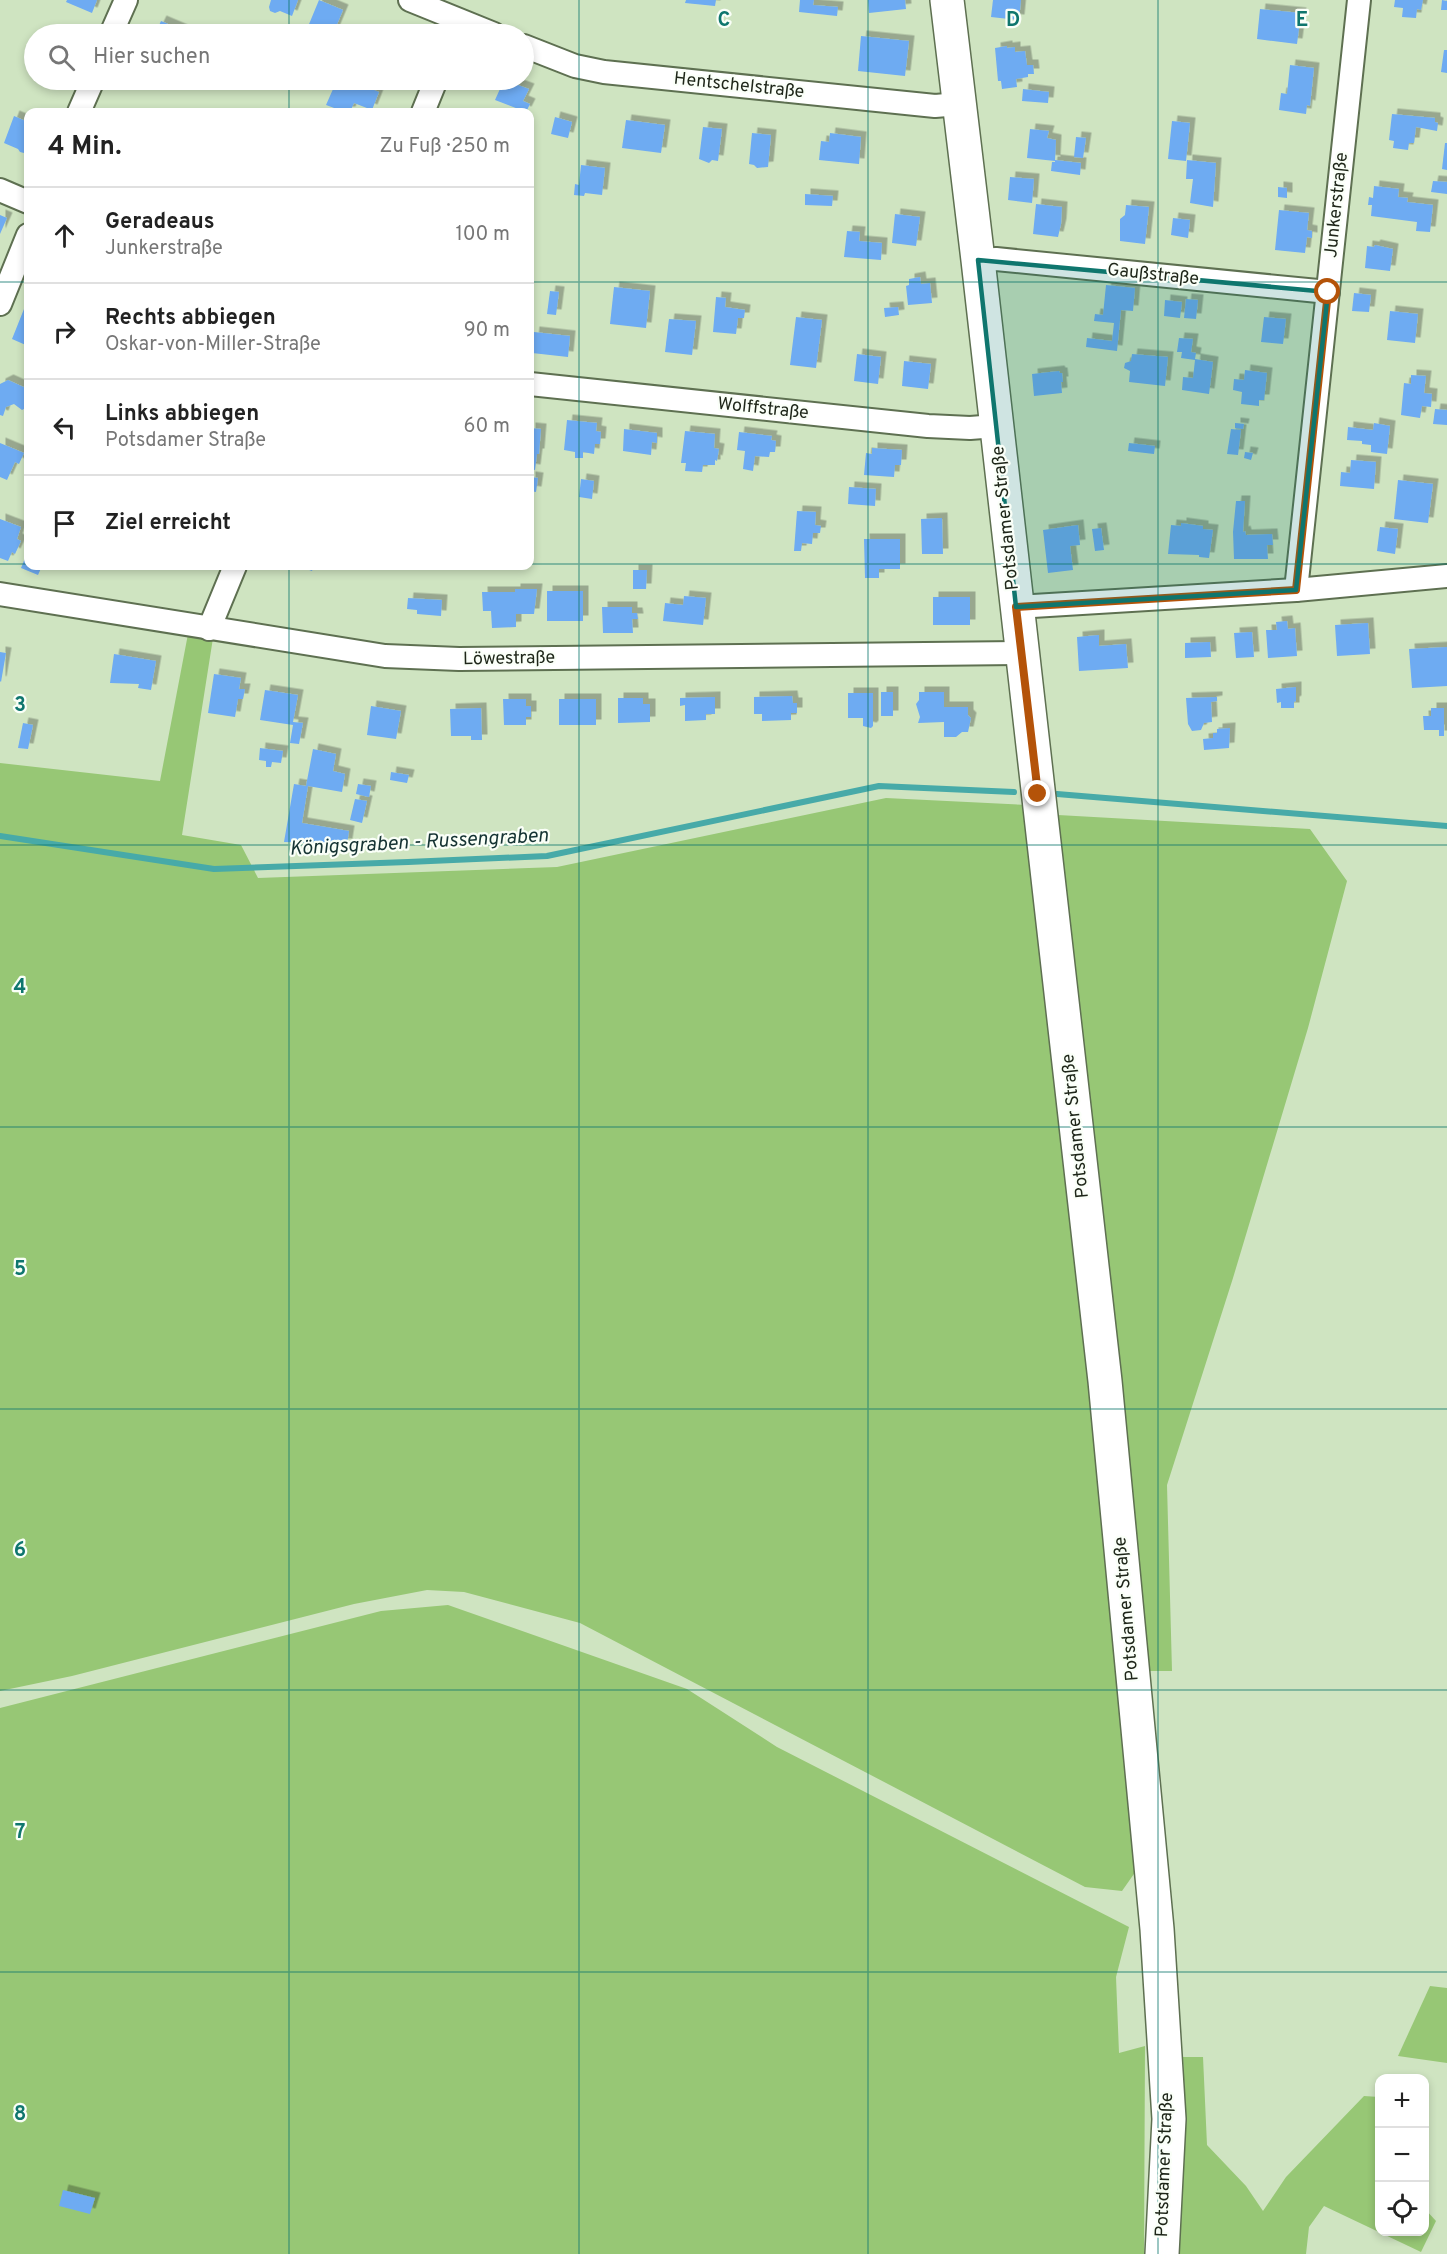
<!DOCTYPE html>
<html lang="de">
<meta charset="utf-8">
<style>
:root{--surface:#fff;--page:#f6f6f6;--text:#222;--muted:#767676;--line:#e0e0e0}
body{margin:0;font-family:Overpass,sans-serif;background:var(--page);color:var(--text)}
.controls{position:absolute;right:18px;bottom:18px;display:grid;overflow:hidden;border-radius:12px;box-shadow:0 3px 9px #0003}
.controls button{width:54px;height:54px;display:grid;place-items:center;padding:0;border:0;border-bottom:2px solid var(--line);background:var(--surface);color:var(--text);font:30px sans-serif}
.stop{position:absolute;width:18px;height:18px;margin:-14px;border:4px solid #b45309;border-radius:50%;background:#fff}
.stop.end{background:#b45309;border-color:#fff;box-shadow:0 2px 6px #0008}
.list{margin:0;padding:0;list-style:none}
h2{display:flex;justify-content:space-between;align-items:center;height:78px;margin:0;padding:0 24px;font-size:26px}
h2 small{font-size:20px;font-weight:400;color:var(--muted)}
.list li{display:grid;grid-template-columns:39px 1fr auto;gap:18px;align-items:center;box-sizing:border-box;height:96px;padding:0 24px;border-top:2px solid var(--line)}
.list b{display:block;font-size:22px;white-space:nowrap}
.list p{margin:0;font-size:20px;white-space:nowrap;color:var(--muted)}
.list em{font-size:20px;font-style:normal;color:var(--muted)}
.icon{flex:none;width:33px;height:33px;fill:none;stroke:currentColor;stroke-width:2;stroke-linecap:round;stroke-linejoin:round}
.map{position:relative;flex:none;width:1447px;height:2254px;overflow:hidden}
.search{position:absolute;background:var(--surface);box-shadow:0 3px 9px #0003;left:24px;top:24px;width:510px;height:66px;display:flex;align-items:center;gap:15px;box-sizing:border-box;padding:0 21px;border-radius:33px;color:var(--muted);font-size:22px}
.panel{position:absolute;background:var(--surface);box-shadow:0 3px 9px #0003;left:24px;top:108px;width:510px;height:462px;border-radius:12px}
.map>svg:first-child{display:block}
</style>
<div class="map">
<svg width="1447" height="2254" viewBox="0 0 1447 2254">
<defs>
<filter id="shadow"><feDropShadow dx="5.5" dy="-5.5" stdDeviation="0" flood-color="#0004"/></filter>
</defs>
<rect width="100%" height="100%" fill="#cfe4c1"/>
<g fill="#97c775">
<path d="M188 634 213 638 182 835 241 845 258 878 557 867 886 798 1027 805 1104 1471 1136 1871 1122 1891 1085 1887 580 1623 464 1592 427 1590 354 1604 72 1676 0 1691V763L160 781Z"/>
<path d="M1058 815 1310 829 1347 881 1308 1028 1233 1278 1167 1485 1172 1671H1148Z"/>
<path d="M448 1605 687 1689 777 1747 1129 1927 1116 1977 1119 2053 1145 2046 1144 2254H0V1708L381 1611Z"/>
<path d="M1430 1986 1447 1988V2063L1398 2056Z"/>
<path d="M1183 2057H1203L1207 2145 1246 2186 1263 2211 1286 2177 1364 2096 1379 2097 1380 2232H1424L1425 2209 1436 2221 1421 2252 1324 2206 1309 2227 1306 2254H1179L1186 2121Z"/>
</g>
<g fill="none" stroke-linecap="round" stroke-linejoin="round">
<g stroke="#47aaa8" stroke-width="6">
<path d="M1057 794 1447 826"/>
<path d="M0 836 214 869 408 862 547 856 879 786 1014 792"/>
</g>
</g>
<g fill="#6eabf2" filter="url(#shadow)">
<path d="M67 0H97L92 13 66 2Z"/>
<path d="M271 0H298L292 16 280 11 275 13 270 11 269 7Z"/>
<path d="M319 0 343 10 333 34H320L307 29Z"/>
<path d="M686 0H716L715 6 685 3Z"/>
<path d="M800 0H814L813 5 838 7 837 16 799 12Z"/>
<path d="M868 0H905L906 9 869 13Z"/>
<path d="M993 0H1021L1019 20 991 17Z"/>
<path d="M1395 0H1423L1421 10 1417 9 1416 18 1402 17 1403 8 1394 7Z"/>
<path d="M1442 0 1447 1V10H1441Z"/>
<path d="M1260 9 1301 13 1297 44 1257 39Z"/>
<path d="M161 21 187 32 186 34H155Z"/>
<path d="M861 36 909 41 905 76 858 71Z"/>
<path d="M1007 46V48L1015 47V52L1025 51 1027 65H1033L1034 74H1028V77L1016 79 1017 87 1002 89 1001 81H998L995 48Z"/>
<path d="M1444 50H1447V73L1441 72Z"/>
<path d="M1290 65 1314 68 1310 106 1307 105 1306 114 1279 110 1281 93 1287 94Z"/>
<path d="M337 80H349L379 92 372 110 354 103 350 112H345L326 105Z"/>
<path d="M504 80 529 89 523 101 530 104 526 112 495 100Z"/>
<path d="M1023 89 1049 92 1048 103 1022 101Z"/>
<path d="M1392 114 1435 118V122L1438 123 1437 131 1416 127 1414 143H1409L1408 150 1393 148 1394 141 1389 140Z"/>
<path d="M14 116 28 122V154L20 152 18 149 4 143Z"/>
<path d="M555 117 572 122 568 138 551 134Z"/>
<path d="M626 120 665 125 661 153 622 148Z"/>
<path d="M1172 121 1190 123 1186 161 1168 159Z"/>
<path d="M703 127 722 129 718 161 712 160 709 163 699 159Z"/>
<path d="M1030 129 1049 131 1047 138 1056 140 1055 161 1027 158Z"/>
<path d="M752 133 771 135 768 167 757 168 754 165 749 164Z"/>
<path d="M830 133 861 137 859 164 819 160 821 141 829 142Z"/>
<path d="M1076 137 1086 138 1083 158 1074 157Z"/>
<path d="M1445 143H1447V170L1442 169Z"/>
<path d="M1055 160 1081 163 1080 175 1051 171 1052 162H1055Z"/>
<path d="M1187 160 1216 163 1213 207 1190 203 1193 179H1186Z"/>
<path d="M581 165 605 168 602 195 585 193 584 196 574 195 575 184 579 185Z"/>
<path d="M1010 177 1034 179 1032 203 1008 200Z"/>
<path d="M1433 181 1447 182V194L1431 192Z"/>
<path d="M1374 186 1399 189 1398 197 1408 198 1407 202 1433 205 1430 232 1416 231 1417 222 1371 216 1372 205H1368L1369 197 1373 198Z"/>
<path d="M1278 187 1287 188V198L1278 197Z"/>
<path d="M805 194 833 196 832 206 805 205Z"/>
<path d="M1036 204 1062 207 1061 224 1058 237 1033 234Z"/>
<path d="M1126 205 1149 207 1145 244 1120 241V219L1125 215Z"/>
<path d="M1279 210 1309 213 1307 230 1312 231V238L1307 237 1305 253 1275 250Z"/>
<path d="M895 214 920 217 916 246 892 243Z"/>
<path d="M0 215 7 218 0 234Z"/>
<path d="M1173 218 1190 220 1188 238 1171 235Z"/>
<path d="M847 231 860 232 859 241 882 243 881 260 844 257Z"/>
<path d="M1375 245 1393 249 1390 271 1365 268 1367 246 1374 247Z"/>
<path d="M920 277 921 284 930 283 932 303 908 305 906 286 909 285V279Z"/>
<path d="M1106 285 1135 288 1133 311 1121 310 1117 351 1086 347 1087 338 1112 341 1114 323 1094 321 1095 314 1103 315Z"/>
<path d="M614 287 650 291 646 328 610 324Z"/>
<path d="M550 291 559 292 556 315 547 314Z"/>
<path d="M1354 293 1371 295 1369 312 1352 311Z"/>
<path d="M716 297 726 298 725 307 745 310 744 318H738L736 334 713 332Z"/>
<path d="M1186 299 1198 300 1196 319 1184 318Z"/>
<path d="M1165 300 1182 302 1180 318 1164 316Z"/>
<path d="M26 304 28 305V346L12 339Z"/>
<path d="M898 307 899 315 885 317 884 308Z"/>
<path d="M1390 311 1418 314 1415 343 1387 340Z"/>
<path d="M796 317 822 320 816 368 790 365Z"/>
<path d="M1264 317 1286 319 1283 344 1261 342Z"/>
<path d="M669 319 696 321 692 355 665 352Z"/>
<path d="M534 332 570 336 568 357 532 353Z"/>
<path d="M1179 338 1193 339 1191 352 1196 353 1195 359 1213 362 1209 394 1182 390 1183 377 1193 378 1195 360 1181 358 1182 352H1177Z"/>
<path d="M857 354 881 357 878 384 854 381Z"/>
<path d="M1132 354 1168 357 1165 386 1129 382 1130 371 1124 368 1125 363 1131 361Z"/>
<path d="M904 361 931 364 928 389 902 386Z"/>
<path d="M1245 370 1267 373 1264 400H1259V406L1241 404 1242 392 1233 390 1234 379 1244 380Z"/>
<path d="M1059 371 1060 373H1062L1063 382H1061L1062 393 1034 396 1032 374Z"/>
<path d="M1411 375 1426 376 1424 393 1432 394 1431 407 1422 406 1420 418 1401 415 1404 383 1411 384Z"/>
<path d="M8 380 28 389V404L26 408 22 410 14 404 6 407 3 416 0 415V384Z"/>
<path d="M1435 409 1447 410V425L1433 424Z"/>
<path d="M567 420 597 423 596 431 601 432 600 444H595L594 454 583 452V458H575V452L564 450Z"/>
<path d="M1235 423 1244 424 1243 429 1235 428Z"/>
<path d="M1374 423 1390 426 1387 454 1371 452V445L1362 444V441L1347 440 1348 427 1373 430Z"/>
<path d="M530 428 541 429 539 454H537L535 470 530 469Z"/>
<path d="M624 429 657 433V443L652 442 651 455 623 451Z"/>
<path d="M1231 429 1241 430 1238 455 1227 454Z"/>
<path d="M685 431 715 434 714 448 719 449 717 461 715 460V465H703L702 472 685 471 686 463H681Z"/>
<path d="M739 432 772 436 771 440 776 441 775 452H770L769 457 755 456 753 471 743 469 745 451 737 450Z"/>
<path d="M0 443 24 453 19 464 15 462 7 480 0 477Z"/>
<path d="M1129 443 1155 446 1154 454 1128 451Z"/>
<path d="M872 448 902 450 901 465H895L894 477 864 475 866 453 872 454Z"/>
<path d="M1245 452 1253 453 1251 460 1244 458Z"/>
<path d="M1351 460 1376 462 1374 489 1340 486 1341 472 1350 473Z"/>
<path d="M530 477 538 478 536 492 530 491Z"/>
<path d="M581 479 594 481 592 499 579 497Z"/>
<path d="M1398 480 1433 484 1428 523 1394 519Z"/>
<path d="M849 487 876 489 875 506 848 504Z"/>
<path d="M1236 501H1245L1243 532 1245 531 1246 535 1272 534 1273 545H1267L1268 559H1234L1233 532Z"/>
<path d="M797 511 816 512 815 525 821 526 820 533H813L812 544 802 543 801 551H794Z"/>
<path d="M942 518 943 554H922L921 519Z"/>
<path d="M0 519 21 527 17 539 21 541 15 554 12 552 8 561 0 558Z"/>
<path d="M1181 523 1203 526V529L1213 530 1209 558 1199 557V555L1168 554 1171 525 1181 526Z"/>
<path d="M1078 525 1080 545 1070 546 1073 570 1048 573 1043 530Z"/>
<path d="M1380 527 1398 529 1395 554 1377 551Z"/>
<path d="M1101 528 1104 550 1095 551 1092 529Z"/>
<path d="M864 539H900V569H879V578H865Z"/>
<path d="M28 551V566H42L38 575 21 568Z"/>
<path d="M298 566H314L312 571Z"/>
<path d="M633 570H647L646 589H633Z"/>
<path d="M515 589H537L534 614H516V627L492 628 491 611H483L482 592H515Z"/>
<rect x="547" y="591" width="36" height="30"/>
<path d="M684 596 706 598 703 625 663 621 665 603 683 605Z"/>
<rect x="933" y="597" width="37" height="28"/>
<path d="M408 598 442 600 441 616 417 614V610L407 609Z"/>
<path d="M602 607H632V613H637L638 619H632L633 633H603Z"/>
<path d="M1287 621 1288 629 1295 628 1297 656 1268 658 1266 630H1277L1276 622Z"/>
<path d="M1368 623 1370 654 1337 656 1335 625Z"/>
<path d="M1252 632 1254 657 1236 658 1234 633Z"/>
<path d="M1099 635V646L1126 644 1128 668 1079 671 1077 637Z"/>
<path d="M1210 642 1211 657 1185 658V643Z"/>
<path d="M1447 647V686L1412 688 1409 649Z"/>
<path d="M0 652 6 653 1 682 0 681Z"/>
<path d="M114 654 156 661 151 690 138 688 139 684 110 683Z"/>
<path d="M214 674 241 678 239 689H245L243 699H238L235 717 208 713Z"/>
<path d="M1296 687V701L1294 702V708H1281V702L1277 703 1276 689Z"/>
<path d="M265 690 298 695 293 722 303 723 299 744 290 743 293 725 260 720Z"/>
<rect x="881" y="692" width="12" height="24"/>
<path d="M919 692H944V707H968V715L971 718 968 732H962L956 737H944V722L918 723 920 717 916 704 919 700Z"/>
<path d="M848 693H873V726L871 728 863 726V718H848Z"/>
<path d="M792 696 793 703H797V713H791V720L762 721V714H754V697Z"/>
<path d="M715 697V714H706V720L685 721V705L680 706V698Z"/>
<path d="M1217 697V701L1211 702 1212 722 1204 723 1201 730 1192 731 1188 724 1186 698Z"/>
<path d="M618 698H643V704H650V722L618 723Z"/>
<path d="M503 699H526V706H531V717H526V725H504Z"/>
<rect x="559" y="699" width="37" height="26"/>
<path d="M371 706 401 711 396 739 367 735Z"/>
<path d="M481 708 482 740H471V736H451L450 709Z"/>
<path d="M1431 708H1444V736H1439V730H1424L1423 716H1431Z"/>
<path d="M23 723 33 725 28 749 18 748Z"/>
<path d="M1230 728 1229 748 1204 750 1203 739 1213 738V733H1217V729Z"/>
<path d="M260 748 283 751 281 763 272 762 271 767H266V761L259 760Z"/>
<path d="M313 749 336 754 333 771 345 774 342 792 308 786 302 823 349 831 347 844 284 842 294 784 306 786Z"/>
<path d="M391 772 409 775 407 783 390 780Z"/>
<path d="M358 784 371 786 369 797 356 794Z"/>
<path d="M355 799 367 801 362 823 350 820Z"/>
<path d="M63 2190 95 2198 90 2214 59 2206Z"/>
</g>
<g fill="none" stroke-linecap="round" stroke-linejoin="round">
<g stroke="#5e7051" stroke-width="26">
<g id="street">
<path d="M410 0 494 34"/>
<path d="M111 34 126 0"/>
<path d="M524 46 575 66 604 72 935 106 959 104"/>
<path d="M79 112 93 80"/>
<path d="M423 112 436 80"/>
<path d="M0 190 28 202"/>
<path d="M978 260 996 259 1328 292"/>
<path d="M0 304 28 235"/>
<path d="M530 384 928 426 970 428 996 426"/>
<path d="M1296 590 1359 0"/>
<path d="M0 594 385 656 459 659 1022 653"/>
<path d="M1016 607 1296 590 1447 576"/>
<path d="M209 629 235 566"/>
</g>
</g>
<g stroke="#5e7051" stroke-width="36">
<path id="secondary" d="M947 0 978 260 1105 1381 1157 1929 1169 2119 1162 2254"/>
</g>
<use href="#street" stroke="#fff" stroke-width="22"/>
<use href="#secondary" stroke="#fff" stroke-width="33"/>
</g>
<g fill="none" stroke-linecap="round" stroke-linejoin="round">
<path stroke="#b45309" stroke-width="8" d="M1038 794 1016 607 1296 590 1328 292"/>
</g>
<path fill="#0f766e" fill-opacity="0.2" stroke="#0f766e" stroke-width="4.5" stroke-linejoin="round" d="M978 260 1328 292 1296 590 1016 607Z"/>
<path fill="none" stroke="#0f766e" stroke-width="1.5" stroke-opacity="0.55" d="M289 0V34M579 0V2254M868 0V2254M1158 0V2254M289 80V112M0 282H28M530 282H1447M0 564H28M530 564H1447M289 566V2254M0 845H1447M0 1127H1447M0 1409H1447M0 1690H1447M0 1972H1447"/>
<g text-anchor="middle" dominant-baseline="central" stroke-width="4.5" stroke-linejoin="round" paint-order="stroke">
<g font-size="18" fill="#1e2619" stroke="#fafff8">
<text transform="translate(739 86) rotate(6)">Hentschelstraße</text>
<text transform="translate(1337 205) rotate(-84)">Junkerstraße</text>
<text transform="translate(1153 275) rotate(6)">Gaußstraße</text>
<text transform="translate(763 409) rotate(6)">Wolffstraße</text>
<text transform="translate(1006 518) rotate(-96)">Potsdamer Straße</text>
<text transform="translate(509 659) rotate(-1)">Löwestraße</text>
<text transform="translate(1076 1126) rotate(-96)">Potsdamer Straße</text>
<text transform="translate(1127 1609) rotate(-95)">Potsdamer Straße</text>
<text transform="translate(1165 2165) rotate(-88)">Potsdamer Straße</text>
</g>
<g font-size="20" font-style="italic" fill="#153333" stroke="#fafff8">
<text transform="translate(419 843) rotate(-3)">Königsgraben - Russengraben</text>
</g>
</g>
<g font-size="20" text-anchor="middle" font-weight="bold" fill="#0f766e" stroke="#fafff8" stroke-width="4.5" stroke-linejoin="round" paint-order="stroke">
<text x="724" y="26">C</text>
<text x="1013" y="26">D</text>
<text x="1302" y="26">E</text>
<text x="20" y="711">3</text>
<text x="20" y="993">4</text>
<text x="20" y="1275">5</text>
<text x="20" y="1556">6</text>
<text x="20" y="1838">7</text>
<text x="20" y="2120">8</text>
</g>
</svg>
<div class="controls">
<button>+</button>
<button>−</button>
<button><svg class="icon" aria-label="locate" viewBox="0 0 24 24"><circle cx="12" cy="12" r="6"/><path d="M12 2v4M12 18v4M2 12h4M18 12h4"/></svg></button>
</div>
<div class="stop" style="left:1328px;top:292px"></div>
<div class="stop end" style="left:1038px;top:794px"></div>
<div class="search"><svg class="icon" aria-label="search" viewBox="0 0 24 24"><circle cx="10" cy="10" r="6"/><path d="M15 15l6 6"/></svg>Hier suchen</div>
<section class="panel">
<h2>4 Min.<small>Zu Fuß · 250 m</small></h2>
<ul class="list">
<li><svg class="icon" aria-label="ahead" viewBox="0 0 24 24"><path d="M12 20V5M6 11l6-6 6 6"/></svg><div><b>Geradeaus</b><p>Junkerstraße</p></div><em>100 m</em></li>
<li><svg class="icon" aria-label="right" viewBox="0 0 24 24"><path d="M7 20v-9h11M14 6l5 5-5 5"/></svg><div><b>Rechts abbiegen</b><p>Oskar-von-Miller-Straße</p></div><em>90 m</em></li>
<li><svg class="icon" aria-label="left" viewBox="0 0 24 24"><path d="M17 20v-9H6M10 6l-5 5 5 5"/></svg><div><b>Links abbiegen</b><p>Potsdamer Straße</p></div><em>60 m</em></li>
<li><svg class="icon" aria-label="arrive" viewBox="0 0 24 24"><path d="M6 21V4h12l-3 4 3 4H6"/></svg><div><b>Ziel erreicht</b></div></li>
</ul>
</section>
</div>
